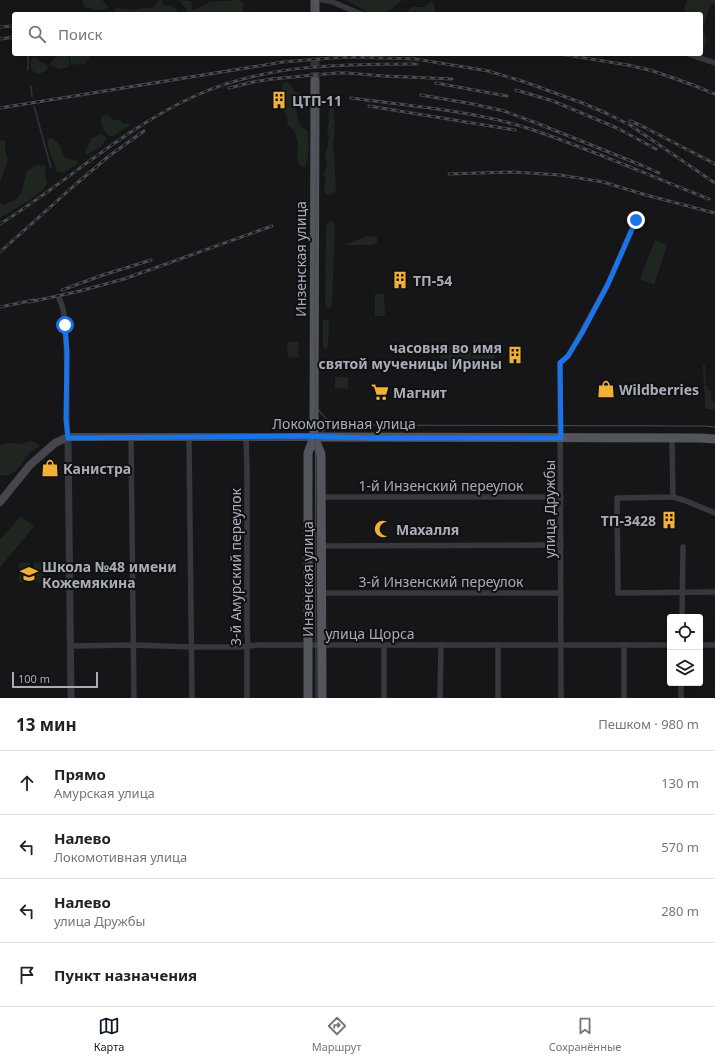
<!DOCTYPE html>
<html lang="ru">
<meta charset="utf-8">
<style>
:root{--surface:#fff;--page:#f2f2f2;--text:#222;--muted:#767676;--line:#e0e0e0;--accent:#111827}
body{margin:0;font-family:"Noto Sans",sans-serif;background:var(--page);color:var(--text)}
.controls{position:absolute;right:12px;bottom:12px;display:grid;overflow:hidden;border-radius:4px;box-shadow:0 4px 16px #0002}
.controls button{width:36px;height:36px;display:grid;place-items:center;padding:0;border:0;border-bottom:1px solid var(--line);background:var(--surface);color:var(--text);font:20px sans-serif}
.scale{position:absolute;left:12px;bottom:10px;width:86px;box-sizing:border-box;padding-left:4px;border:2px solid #a8adb8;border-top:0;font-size:11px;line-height:14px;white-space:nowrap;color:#a8adb8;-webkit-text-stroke:3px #111113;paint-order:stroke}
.stop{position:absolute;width:12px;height:12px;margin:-9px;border:3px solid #1a73e8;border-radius:50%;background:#fff}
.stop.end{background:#1a73e8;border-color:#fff;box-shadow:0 1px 4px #0008}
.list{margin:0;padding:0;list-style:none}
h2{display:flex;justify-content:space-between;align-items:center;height:52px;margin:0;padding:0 16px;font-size:17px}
h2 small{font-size:13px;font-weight:400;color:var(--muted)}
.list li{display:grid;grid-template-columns:26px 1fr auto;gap:12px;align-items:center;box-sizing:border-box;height:64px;padding:0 16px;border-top:1px solid var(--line)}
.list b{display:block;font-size:15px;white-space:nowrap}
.list p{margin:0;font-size:13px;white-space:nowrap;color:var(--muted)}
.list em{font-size:13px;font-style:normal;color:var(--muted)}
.icon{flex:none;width:22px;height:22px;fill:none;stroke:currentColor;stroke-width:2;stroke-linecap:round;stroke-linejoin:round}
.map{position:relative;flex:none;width:715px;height:698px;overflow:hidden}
.search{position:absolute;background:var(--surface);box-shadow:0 4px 16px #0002;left:12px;right:12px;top:12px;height:44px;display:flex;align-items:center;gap:10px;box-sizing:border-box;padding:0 14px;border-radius:4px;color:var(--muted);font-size:15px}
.sheet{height:308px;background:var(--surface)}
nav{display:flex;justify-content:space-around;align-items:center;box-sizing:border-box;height:56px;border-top:1px solid var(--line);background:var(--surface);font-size:11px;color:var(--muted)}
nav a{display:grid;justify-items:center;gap:2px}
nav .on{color:var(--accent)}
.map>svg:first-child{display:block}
</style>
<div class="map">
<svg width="715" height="698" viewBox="0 0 715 698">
<rect width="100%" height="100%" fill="#161618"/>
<g fill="#1e261f">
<path d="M82 0H102L108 6V8C101 12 91 9 84 7Z"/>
<path d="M159 0H162V2L165 5 172 6 181 14H119L113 10 118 8 133 10 142 8H153Z"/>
<path d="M180 0 190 1 192 4 191 8 193 10 198 8 209 2 239 0 244 4C244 8 242 11 243 14H185L187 10 179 1Z"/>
<path d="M346 0H402C397 4 391 11 384 13 372 18 357 6 346 0Z"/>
<path d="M687 0H715V4L710 5 703 28 707 40 703 52 701 51V14H687L684 9Z"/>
<path d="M432 2 434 3 435 10 438 14H404L412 7H424L429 3Z"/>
<path d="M62 54C70 54 70 61 69 67L60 69 50 65V63L58 55Z"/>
<path d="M67 54H88L90 57 84 65 78 64 72 65 71 64 70 58Z"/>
<path d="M33 57H35L40 62 47 65 48 67C46 72 42 74 37 74 30 71 29 63 33 57Z"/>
<path d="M285 82 290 84 295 92 300 93 303 98 304 104 301 105 295 102 293 105C300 113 295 126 306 129L308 132C308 143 310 157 305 166L303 167C294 162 298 158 298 150 298 144 297 139 295 133L294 131 287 124 288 119 282 107 286 106 282 92 283 84Z"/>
<path d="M331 101 334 104C334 117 336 130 333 142L336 187 335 192 331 195H327L324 192 326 180 324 175 327 163 325 159V155L328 146V141L329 136 327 129 329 122 328 116 330 109V102Z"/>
<path d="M104 115H108L113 120H120L124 124 128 123 129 126 113 136H109L105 132 101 124V117Z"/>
<path d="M101 134 106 137V139L101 147 86 155 85 151 92 138Z"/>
<path d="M51 138C59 141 62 150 64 157 68 160 74 158 78 162L77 165 64 172H57C56 169 56 166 54 162 51 156 47 147 48 140Z"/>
<path d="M3 140 5 141V150L8 160 0 182V141Z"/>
<path d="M37 165H44L46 168 45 175 47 183 44 189 31 199 0 218V203L3 205 15 200 21 193 27 171Z"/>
<path d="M329 221C333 221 334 222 335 226L332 304 331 306 329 308 326 307 325 304 326 226Z"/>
<path d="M367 236 377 237V243L372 245H344Z"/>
<path d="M655 240 667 245 654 285 640 279Z"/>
<path d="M375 294H384L385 316H375Z"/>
<path d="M326 319 328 320 329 321 328 347 327 349H324L323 347V321Z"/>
<path d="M287 342H298L299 357 288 358Z"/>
<path d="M443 346 470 347 471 350V367H441L440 349Z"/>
<path d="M472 347 495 348V368H472Z"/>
<path d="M703 365H705L706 386H708L709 391H713L711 394V399L715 403V409H708L705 408V394L704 391Z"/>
<path d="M336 377H348V389L335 388V378Z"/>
<path d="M31 441 39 445V447C37 448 35 449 33 450 22 459 17 479 0 475V445L9 443 20 444Z"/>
<path d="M21 516 34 527 0 567V540Z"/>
<rect x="34" y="562" width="9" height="20"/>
<rect x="19" y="563" width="11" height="19"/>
</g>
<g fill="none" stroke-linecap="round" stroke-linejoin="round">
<g stroke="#2c353c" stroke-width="1.5">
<path d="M28 54V70"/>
<path d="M31 86 32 97"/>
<path d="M34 106 51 168"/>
</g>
<path stroke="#333438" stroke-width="9" stroke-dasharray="9 4.5" stroke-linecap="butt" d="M315 81V54"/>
<g stroke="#37383d" stroke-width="5.5">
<path d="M322 0 330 1 361 14"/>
<path d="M688 54 715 63"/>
<path d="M59 298C65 310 64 319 65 332 69 367 65 402 68 437"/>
<path d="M131 437 134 698"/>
<path d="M189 437 192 698"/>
<path d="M246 437 247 470V630L248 645 247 651V698"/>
<path d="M672 438 673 497 617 498 618 593 715 592"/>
<path d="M321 497H561"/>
<path d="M673 497 686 501 715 513"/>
<path d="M321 546 561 545"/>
<path d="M321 593H561"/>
<path d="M682 617 683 547"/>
<path d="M700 645H715"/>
<path d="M70 646 134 645 191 647H240L257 645H670"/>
<path d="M384 698V645"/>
<path d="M440 698 441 645"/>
<path d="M498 698V645"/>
<path d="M561 698 560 363 568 356 581 333 608 284 636 220"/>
<path d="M624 698V645"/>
<path d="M681 698V683"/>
</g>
<path stroke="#37383d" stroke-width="7" d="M68 437 71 698"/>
<path stroke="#45474d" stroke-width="8" d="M0 502 30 465 55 443 68 437H314"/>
<g stroke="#53555c" stroke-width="9">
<path d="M315 14V0"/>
<path d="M314 437 700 438 715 439"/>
<path d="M314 437 321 454 322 698"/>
<path d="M308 698V453L314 437 315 81"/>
</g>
<g stroke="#4a4c52" stroke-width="1">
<path d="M313 14V0"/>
<path d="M316 405C321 415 328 422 339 427"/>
<path d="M315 441C320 431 328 426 339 425L705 426 715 427"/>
<path d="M316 698 315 282 317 81"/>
</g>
<g stroke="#4a4c52" stroke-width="3">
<g id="rail">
<path d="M0 27 14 26"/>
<path d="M0 39 14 37"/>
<path d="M160 54H191"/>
<path d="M560 54 628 65 653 71 693 85 715 94"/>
<path d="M436 83 507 96"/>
<path d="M229 88 253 82 272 79 336 73H348L384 76 452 79"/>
<path d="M516 90 553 101 617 128 656 149"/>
<path d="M421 95 473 104 504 111 539 124 641 165 659 173"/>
<path d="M351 98C409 106 471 110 527 128 589 148 649 176 709 199"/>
<path d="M369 106 515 130"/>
<path d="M0 108 283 62 332 58 352 57 416 59 488 71 525 82 585 104 608 114 630 125 715 183"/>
<path d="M630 121 642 126 715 164"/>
<path d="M449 174 514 172 560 175 603 182 646 195 715 213"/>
<path d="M0 224C66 183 125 127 197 95 266 64 342 64 417 64"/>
<path d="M0 252 76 184 109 156 144 131"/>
<path d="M62 290 100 276 151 260"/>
<path d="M29 302 76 292 124 279 272 226"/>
<path d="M0 307 34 300"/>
</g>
</g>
<use href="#rail" stroke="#111113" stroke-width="1.5" stroke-dasharray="4.5" stroke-linecap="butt"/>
</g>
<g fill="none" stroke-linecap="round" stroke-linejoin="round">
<path stroke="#1a73e8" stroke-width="5" d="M65 325 67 352 66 420 68 438 300 436 372 438H561L560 363 568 356 582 333 608 284 636 220"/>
</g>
<defs>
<g id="building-bare" transform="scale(1.38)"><path d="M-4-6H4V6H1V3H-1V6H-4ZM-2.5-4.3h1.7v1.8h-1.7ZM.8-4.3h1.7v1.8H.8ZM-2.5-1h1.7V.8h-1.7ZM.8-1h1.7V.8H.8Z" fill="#f2b134" stroke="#111113" stroke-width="2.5" paint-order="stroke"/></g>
<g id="shop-bare" transform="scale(1.38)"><path d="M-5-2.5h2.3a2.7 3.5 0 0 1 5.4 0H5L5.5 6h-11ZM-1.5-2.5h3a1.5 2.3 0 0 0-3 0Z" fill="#f2b134" stroke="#111113" stroke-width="2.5" paint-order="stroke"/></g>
<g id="supermarket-bare" transform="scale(1.38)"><path d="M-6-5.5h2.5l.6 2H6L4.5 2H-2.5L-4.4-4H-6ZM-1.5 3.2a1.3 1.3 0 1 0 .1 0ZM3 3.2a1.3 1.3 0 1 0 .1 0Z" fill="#f2b134" stroke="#111113" stroke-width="2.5" paint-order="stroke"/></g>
<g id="mosque-bare" transform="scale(1.38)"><path d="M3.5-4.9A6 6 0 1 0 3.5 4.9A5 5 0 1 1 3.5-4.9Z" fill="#f2b134" stroke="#111113" stroke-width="2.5" paint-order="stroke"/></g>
<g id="school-bare" transform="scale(1.38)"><path d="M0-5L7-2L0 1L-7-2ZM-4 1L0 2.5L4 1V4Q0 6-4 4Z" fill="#f2b134" stroke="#111113" stroke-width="2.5" paint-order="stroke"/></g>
</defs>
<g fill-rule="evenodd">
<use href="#building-bare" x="279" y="100"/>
<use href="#building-bare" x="400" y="280"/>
<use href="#building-bare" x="515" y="355"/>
<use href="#shop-bare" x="606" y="389"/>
<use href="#supermarket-bare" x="380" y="392"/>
<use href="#shop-bare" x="50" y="468"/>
<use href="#building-bare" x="669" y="520"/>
<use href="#mosque-bare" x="383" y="529"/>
<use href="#school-bare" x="29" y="574"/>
</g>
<g text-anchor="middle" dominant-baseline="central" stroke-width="4" stroke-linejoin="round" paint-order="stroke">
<g font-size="14" font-weight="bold" fill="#a8adb8" stroke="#111113" text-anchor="start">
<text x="292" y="100">ЦТП-11</text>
<text x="413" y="280">ТП-54</text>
<text x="502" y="347" text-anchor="end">часовня во имя<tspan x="502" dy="16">святой мученицы Ирины</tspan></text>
<text x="619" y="389">Wildberries</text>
<text x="393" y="392">Магнит</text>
<text x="63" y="468">Канистра</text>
<text x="656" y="520" text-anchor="end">ТП-3428</text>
<text x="396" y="529">Махалля</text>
<text x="42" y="566">Школа №48 имени<tspan x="42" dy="16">Кожемякина</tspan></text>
</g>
<g font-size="14" fill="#a8adb8" stroke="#111113">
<text transform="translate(300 259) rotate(-90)">Инзенская улица</text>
<text x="344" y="423">Локомотивная улица</text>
<text x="441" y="485">1-й Инзенский переулок</text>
<text transform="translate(549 509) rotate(-90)">улица Дружбы</text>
<text transform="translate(235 567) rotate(-90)">3-й Амурский переулок</text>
<text transform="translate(307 579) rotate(-90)">Инзенская улица</text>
<text x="441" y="581">3-й Инзенский переулок</text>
<text x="370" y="633">улица Щорса</text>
</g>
</g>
</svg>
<div class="controls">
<button><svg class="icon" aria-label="locate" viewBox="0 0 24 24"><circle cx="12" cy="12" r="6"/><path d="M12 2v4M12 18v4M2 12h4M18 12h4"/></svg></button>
<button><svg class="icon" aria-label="layers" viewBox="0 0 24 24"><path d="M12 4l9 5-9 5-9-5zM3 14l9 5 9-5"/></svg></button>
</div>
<div class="scale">100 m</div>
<div class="stop" style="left:65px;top:325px"></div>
<div class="stop end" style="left:636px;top:220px"></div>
<div class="search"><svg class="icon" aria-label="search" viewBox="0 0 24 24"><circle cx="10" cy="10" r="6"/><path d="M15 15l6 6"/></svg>Поиск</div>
</div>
<section class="sheet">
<h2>13 мин<small>Пешком · 980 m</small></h2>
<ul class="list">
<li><svg class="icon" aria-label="ahead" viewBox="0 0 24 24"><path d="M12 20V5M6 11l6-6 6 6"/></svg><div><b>Прямо</b><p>Амурская улица</p></div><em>130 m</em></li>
<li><svg class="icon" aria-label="left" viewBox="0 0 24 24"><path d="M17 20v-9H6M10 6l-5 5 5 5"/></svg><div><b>Налево</b><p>Локомотивная улица</p></div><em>570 m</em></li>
<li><svg class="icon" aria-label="left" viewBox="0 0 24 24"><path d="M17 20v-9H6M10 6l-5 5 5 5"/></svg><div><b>Налево</b><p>улица Дружбы</p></div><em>280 m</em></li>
<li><svg class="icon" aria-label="arrive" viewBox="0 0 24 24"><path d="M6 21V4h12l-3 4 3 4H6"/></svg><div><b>Пункт назначения</b></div></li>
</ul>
</section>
<nav>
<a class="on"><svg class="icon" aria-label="map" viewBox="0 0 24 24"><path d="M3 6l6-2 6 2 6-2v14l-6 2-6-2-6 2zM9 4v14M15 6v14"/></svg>Карта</a>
<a><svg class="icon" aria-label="directions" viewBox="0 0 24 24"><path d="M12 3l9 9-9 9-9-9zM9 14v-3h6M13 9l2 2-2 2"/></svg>Маршрут</a>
<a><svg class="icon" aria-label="saved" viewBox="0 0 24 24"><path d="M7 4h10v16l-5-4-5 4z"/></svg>Сохранённые</a>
</nav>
